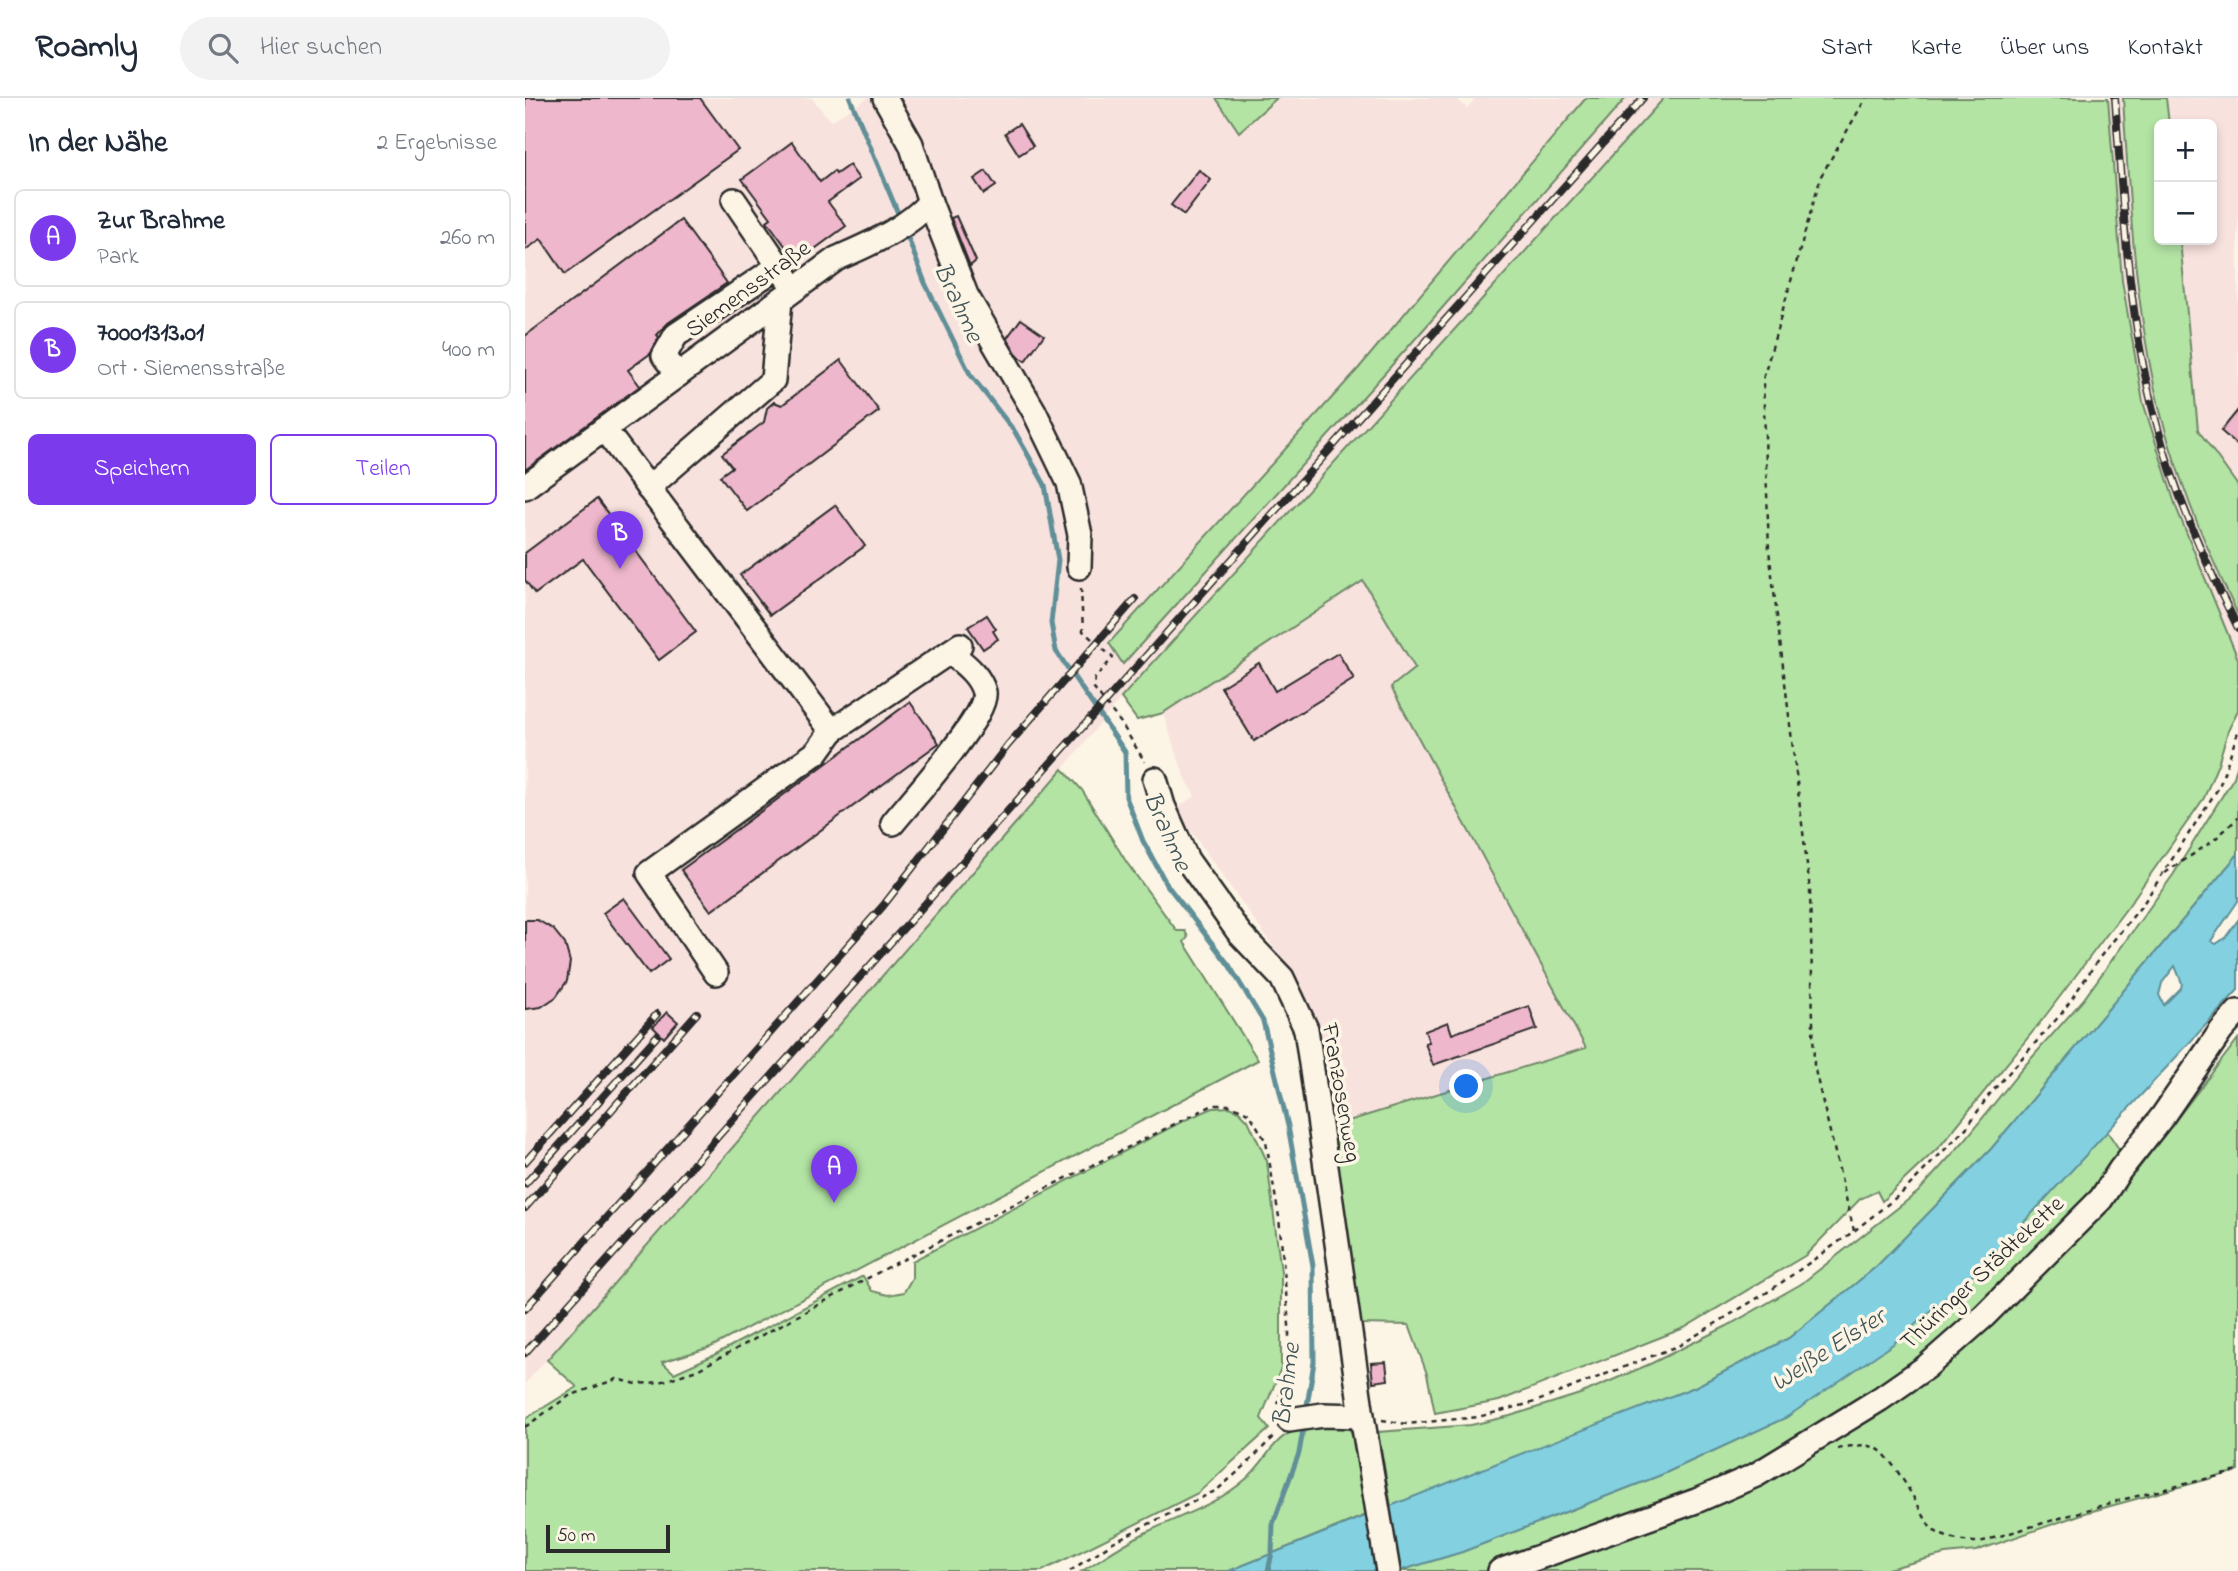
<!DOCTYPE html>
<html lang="de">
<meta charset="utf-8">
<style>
:root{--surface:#fff;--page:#f2f2f3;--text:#1f2937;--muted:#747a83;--line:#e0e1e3;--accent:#7c3aed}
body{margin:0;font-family:"Indie Flower",sans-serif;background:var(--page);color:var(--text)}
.controls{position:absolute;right:21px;top:21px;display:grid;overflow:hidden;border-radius:10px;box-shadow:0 4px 10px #0003}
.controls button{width:63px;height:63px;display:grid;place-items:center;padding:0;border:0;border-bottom:2px solid var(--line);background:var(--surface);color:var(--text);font:35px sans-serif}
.scale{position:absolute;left:21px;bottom:18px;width:124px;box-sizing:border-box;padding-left:7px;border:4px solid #2b2b2b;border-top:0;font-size:19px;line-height:24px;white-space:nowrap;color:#2b2b2b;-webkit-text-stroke:5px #fcf5e5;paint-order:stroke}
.you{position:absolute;left:942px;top:989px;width:24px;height:24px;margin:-18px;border:5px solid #fff;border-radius:50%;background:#1a73e8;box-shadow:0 0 0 10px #1a73e833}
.badge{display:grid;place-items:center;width:46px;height:46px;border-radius:50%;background:var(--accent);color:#fff;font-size:23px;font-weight:700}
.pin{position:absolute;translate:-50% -58px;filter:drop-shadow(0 2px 4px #0008)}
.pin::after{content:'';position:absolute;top:37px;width:24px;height:21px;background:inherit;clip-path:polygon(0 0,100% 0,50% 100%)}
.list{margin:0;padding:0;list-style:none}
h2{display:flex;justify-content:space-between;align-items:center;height:91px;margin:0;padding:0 28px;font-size:30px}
h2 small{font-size:23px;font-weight:400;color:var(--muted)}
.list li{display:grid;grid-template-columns:46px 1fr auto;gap:21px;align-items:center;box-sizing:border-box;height:98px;margin:0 14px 14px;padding:0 14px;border:2px solid var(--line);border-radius:10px}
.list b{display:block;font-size:26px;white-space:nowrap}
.list p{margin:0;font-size:23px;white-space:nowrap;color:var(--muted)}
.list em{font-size:23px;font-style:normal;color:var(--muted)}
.actions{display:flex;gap:14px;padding:21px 28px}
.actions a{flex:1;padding:16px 0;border:2px solid var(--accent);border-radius:10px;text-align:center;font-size:24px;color:var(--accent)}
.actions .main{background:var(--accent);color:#fff}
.icon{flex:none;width:38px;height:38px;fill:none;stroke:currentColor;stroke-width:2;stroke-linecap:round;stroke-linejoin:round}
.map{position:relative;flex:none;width:1713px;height:1473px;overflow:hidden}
header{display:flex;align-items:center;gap:42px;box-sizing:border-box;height:98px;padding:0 35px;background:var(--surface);border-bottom:2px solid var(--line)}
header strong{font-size:33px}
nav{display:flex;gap:38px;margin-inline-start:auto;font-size:24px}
.search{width:490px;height:63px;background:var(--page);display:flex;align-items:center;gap:18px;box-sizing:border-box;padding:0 24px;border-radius:38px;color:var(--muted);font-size:26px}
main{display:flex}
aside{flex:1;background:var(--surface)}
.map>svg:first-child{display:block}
</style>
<header>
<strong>Roamly</strong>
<div class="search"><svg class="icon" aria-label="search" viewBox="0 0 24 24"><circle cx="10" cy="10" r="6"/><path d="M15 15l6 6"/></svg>Hier suchen</div>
<nav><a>Start</a><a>Karte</a><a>Über uns</a><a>Kontakt</a></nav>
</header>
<main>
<aside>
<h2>In der Nähe<small>2 Ergebnisse</small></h2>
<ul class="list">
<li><span class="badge">A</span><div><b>Zur Brahme</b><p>Park</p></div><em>260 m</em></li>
<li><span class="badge">B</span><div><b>70001313.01</b><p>Ort · Siemensstraße</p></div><em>400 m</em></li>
</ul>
<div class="actions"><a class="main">Speichern</a><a>Teilen</a></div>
</aside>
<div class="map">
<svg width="1713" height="1473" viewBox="0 0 1713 1473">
<rect width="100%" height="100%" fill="#fcf5e5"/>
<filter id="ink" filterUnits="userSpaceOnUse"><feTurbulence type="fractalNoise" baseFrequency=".0143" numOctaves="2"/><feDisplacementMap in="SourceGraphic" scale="14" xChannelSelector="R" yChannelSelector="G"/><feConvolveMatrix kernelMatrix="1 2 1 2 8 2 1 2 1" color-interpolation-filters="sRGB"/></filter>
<g filter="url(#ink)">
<g fill="#f8e2de">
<path d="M0 0H287L306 23 343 0H691L715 34 752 0H931L942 10 951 0H1061L833 271 598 566 884 248 1101 0H1139L596 600 538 671 0 1286Z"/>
<path d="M1583 0H1598L1614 199 1629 287 1655 383 1690 469 1713 517V561L1651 409 1618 304 1597 183Z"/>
<path d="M1641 0H1713V388L1673 332 1655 142H1687V26H1644Z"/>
<path d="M837 483 891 570 867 589 1062 951 804 1029 764 871 650 711 670 698 658 675 638 615Z"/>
</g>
<g fill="#b3e4a4" stroke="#6f8868" stroke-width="2">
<path d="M691 0H752L714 34Z"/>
<path d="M1061 0H1101L884 248 598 566 584 545 833 271Z"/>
<path d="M1139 0H1583L1597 183 1618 304 1651 409 1713 561V612L1703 633 1693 666 1679 700 1604 807 1518 921 1416 1047 1357 1103 1352 1093 1335 1101 1281 1157 1159 1230 974 1303 910 1315 902 1276 884 1227 836 1226 804 1029 1061 950 866 589 890 570 838 483 638 615 612 622 596 600Z"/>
<path d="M1598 0H1641L1644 26H1634V142H1655L1673 332 1713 388V517C1678 443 1646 367 1629 287 1609 193 1604 96 1598 0Z"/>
<path d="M1713 665V756L1466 1051 1352 1168 1264 1240 1170 1289 866 1408 853 1334 946 1327 985 1318 1055 1296 1125 1266 1202 1228 1276 1186 1393 1094 1440 1042 1496 972 1558 902 1648 777 1709 679Z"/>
<path d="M538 671 557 692 602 765 652 833H660L663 839 659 844 733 962 186 1249 137 1264 149 1275 189 1257 338 1178 347 1193 363 1197 379 1194 387 1180V1163L660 1022 688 1010 705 1009 714 1013 723 1022 742 1063 756 1174V1270L736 1320 744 1331 673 1395 517 1473H0V1321L52 1289 22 1262Z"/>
<path d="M1713 941V1373L1560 1415 1451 1453 1420 1456 1363 1471 1364 1473H874L937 1454 1136 1377 1262 1319 1464 1162 1582 1033 1610 1075Z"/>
<path d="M790 1328H821L829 1336 841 1417 704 1473H557C578 1460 599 1445 622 1434 655 1418 693 1406 721 1381 750 1354 746 1334 790 1328Z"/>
</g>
<path fill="#83d1e0" stroke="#608f98" stroke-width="2" fill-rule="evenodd" d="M1713 756V803L1686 843 1691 846 1700 840 1713 822V892L1464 1162 1368 1246 1262 1319 1136 1377 937 1454 874 1473H704L980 1362 1170 1289 1264 1240 1352 1168 1466 1051ZM1650 868 1657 885 1656 890 1639 907 1634 897 1637 885Z"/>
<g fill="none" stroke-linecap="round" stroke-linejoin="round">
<g stroke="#608f98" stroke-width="5">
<path d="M325 0 375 120"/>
<path d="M380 132 400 185 445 276 490 334 520 387 533 462 526 525 531 553 600 654 601 699 618 743 642 787 704 867 738 923 763 1028 788 1168 789 1264 781 1314"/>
<path d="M743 1473 747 1455 748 1426 774 1355 779 1327"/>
</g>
</g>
<g fill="#efb7cc" stroke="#2b2b2b" stroke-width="2">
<path d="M0 0H175L213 52 40 176 16 141 0 152Z"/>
<path d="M494 26 508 48 494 57 480 35Z"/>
<path d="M267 44 295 84 309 73 311 76 324 67 334 81 303 104 321 128 272 164 242 123 246 120 217 81Z"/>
<path d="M674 72 686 82 659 117 646 107Z"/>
<path d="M461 73 471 88 459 96 449 81Z"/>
<path d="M431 118 451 163 445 168 426 120Z"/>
<path d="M156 122 202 185 143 225 132 237 134 239 126 255 103 272 115 288 0 372V238Z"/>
<path d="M496 221 519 237 500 263 493 258 482 240Z"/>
<path d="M316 262 354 313 222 413 195 378 207 369 197 356 239 324 242 310 249 304 257 307Z"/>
<path d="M1713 312V348L1696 333Z"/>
<path d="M72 401 171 534 134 562 58 461 10 496 0 482V455Z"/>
<path d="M310 407 340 448 245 517 215 477Z"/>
<path d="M462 517 471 531 468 533 473 541 458 551 443 529Z"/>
<path d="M813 555 829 581 729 643 696 589 734 565 750 593Z"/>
<path d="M385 604 414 645 186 813 156 772Z"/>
<path d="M99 800 144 861 124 876 78 815Z"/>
<path d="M0 822H12L28 831 40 846 45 864 42 883 31 899 16 909 0 911Z"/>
<path d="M1004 908 1012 931 908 967 900 945 904 944 900 933 923 924 927 936Z"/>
<path d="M142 914 153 924 139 940 128 929Z"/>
<path d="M861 1264 863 1282 848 1284 846 1265Z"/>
</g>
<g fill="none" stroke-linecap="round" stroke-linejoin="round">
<g stroke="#2b2b2b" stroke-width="28">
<g id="minor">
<path d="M360 0 386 46 405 104 441 197 509 313 544 385 555 437 554 469"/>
<path d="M209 102 262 180"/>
<path d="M153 277 139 258 151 237 254 168"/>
<path d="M79 331 307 633 435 547"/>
<path d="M0 389 311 161C344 146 380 132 405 104"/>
<path d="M123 390 248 282 255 202"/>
<path d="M630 681 638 708 662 762 715 836 757 880 781 931 837 1318 863 1473"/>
<path d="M368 725C385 704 464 616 459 594 454 576 439 566 425 554"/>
<path d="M191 875 124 775 292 654 307 633"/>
<path d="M764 1322 798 1317 837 1318"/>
<path d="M975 1473 1171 1403 1231 1377 1355 1301 1401 1269 1459 1218 1576 1101 1595 1072 1637 1019 1696 933 1713 914"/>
</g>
</g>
<g stroke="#2b2b2b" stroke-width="2.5" stroke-dasharray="5 5" stroke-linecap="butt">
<path d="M556 490 558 533 588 560 570 580 569 591 596 625 620 664"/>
<path d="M1640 775 1688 743 1713 720"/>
<path d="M1329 1133 1289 968 1285 792 1244 452 1238 281 1296 78 1341 0"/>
<path d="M857 1322 882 1326 953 1319 1010 1304 1155 1247 1246 1192 1329 1133 1378 1094 1442 1029 1464 997 1537 915 1575 859 1618 806 1694 689 1713 634"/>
<path d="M0 1329 44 1298 92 1281 112 1286 135 1284 172 1272 369 1166 688 1007H706L725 1016 741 1044 754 1119 764 1227V1266L752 1306"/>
<path d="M1313 1351C1325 1348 1339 1345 1351 1350 1367 1357 1396 1413 1406 1431 1422 1441 1436 1444 1455 1444L1592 1403 1713 1373"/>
<path d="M545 1473 588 1444 692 1392 722 1366 750 1337"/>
</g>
<use href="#minor" stroke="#fcf5e5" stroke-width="23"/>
<g stroke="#2b2b2b" stroke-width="8">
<g id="rail">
<path d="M1590 0C1598 109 1603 221 1632 327 1651 398 1680 465 1713 530"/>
<path d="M0 1064 132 916"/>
<path d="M0 1086 132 938"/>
<path d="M0 1110 172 915"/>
<path d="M0 1211 358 808 483 647 610 501"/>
<path d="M0 1255 1118 0"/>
</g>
</g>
<use href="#rail" stroke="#fcf5e5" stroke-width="5" stroke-dasharray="16" stroke-linecap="butt"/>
</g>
</g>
<g text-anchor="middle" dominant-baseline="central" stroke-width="7" stroke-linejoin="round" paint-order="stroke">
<g font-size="24" fill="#2b2b2b" stroke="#fcf5e5">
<text transform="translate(224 192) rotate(-36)">Siemensstraße</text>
<text transform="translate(815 995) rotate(80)">Franzosenweg</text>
<text transform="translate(1458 1176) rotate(-43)">Thüringer Städtekette</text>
</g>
<g font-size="26" font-style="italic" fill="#415458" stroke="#fcf5e5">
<text transform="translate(432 205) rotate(65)">Brahme</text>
<text transform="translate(641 734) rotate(66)">Brahme</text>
<text transform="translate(1304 1253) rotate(-33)">Weiße Elster</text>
<text transform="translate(763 1287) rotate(-83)">Brahme</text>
</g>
</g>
</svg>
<div class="controls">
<button>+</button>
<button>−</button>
</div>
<div class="scale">50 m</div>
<div class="you"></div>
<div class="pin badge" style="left:309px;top:1105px">A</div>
<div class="pin badge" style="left:95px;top:471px">B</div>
</div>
</main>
